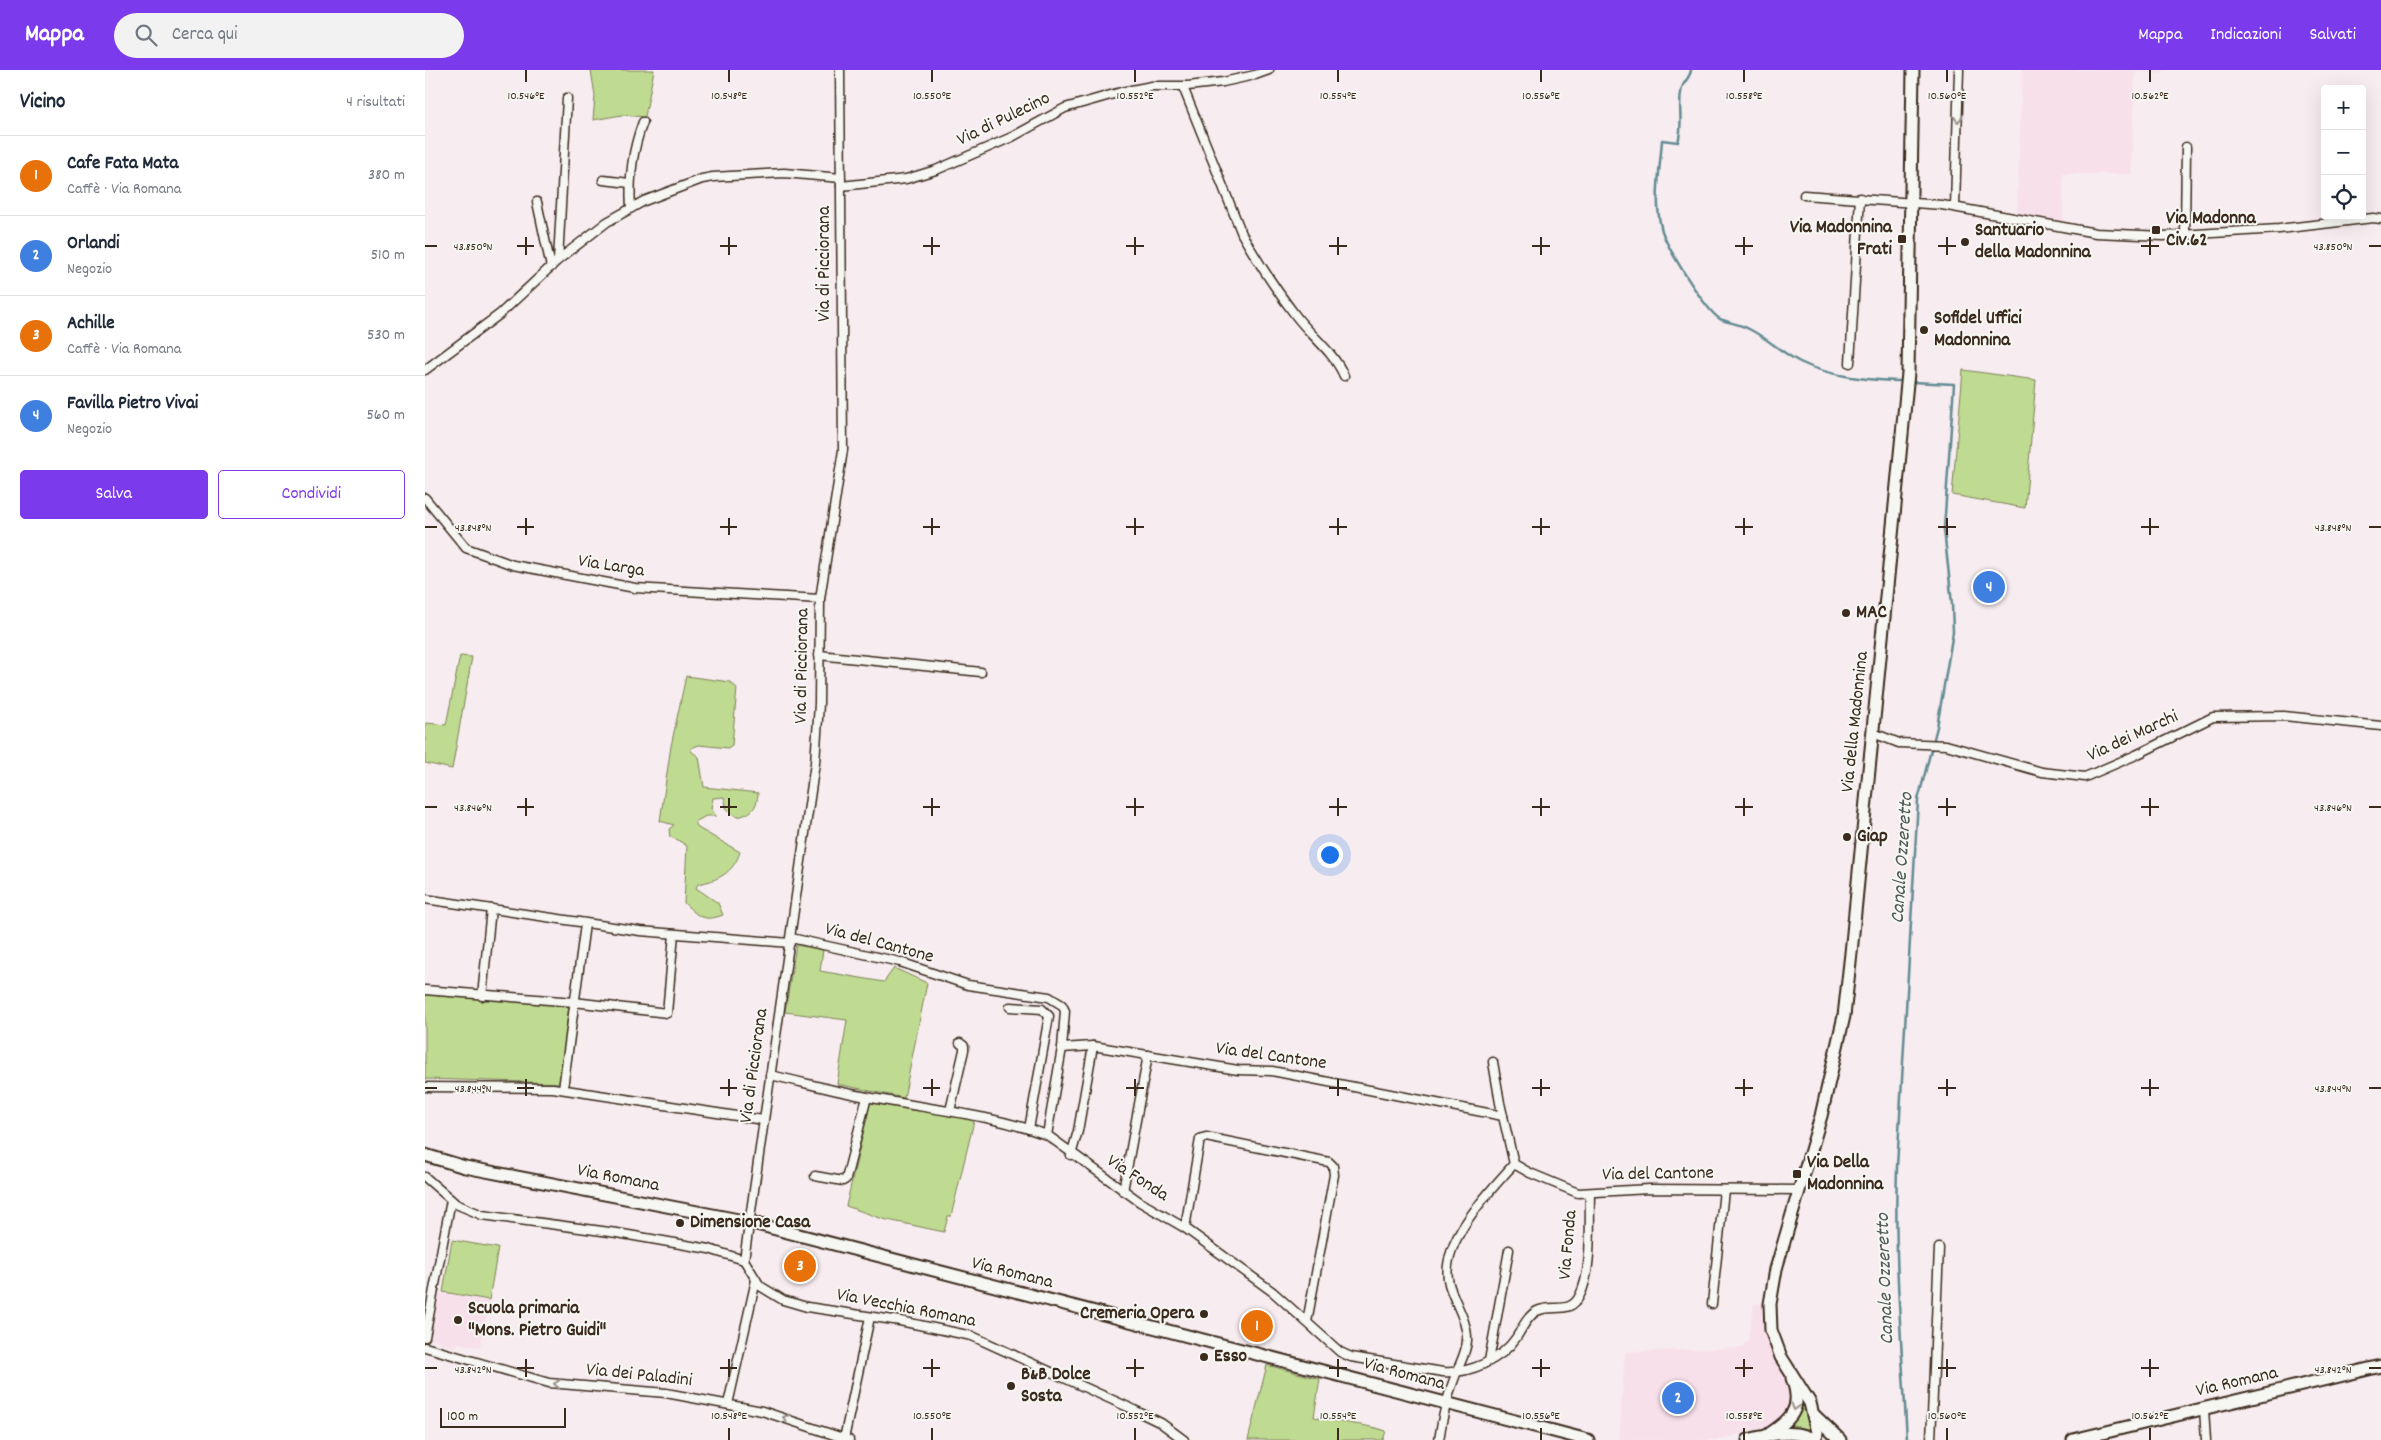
<!DOCTYPE html>
<html lang="it">
<meta charset="utf-8">
<style>
:root{--surface:#fff;--page:#f2f2f3;--text:#1f2937;--muted:#747a83;--line:#e0e1e3;--accent:#7c3aed}
body{margin:0;font-family:Dekko,sans-serif;background:var(--page);color:var(--text)}
.controls{position:absolute;right:15px;top:15px;display:grid;overflow:hidden;border-radius:5px;box-shadow:0 5px 20px #0002}
.controls button{width:45px;height:45px;display:grid;place-items:center;padding:0;border:0;border-bottom:1px solid var(--line);background:var(--surface);color:var(--text);font:25px sans-serif}
.scale{position:absolute;left:15px;bottom:12px;width:126px;box-sizing:border-box;padding-left:5px;border:2px solid #3b2a1e;border-top:0;font-size:14px;line-height:18px;white-space:nowrap;color:#3b2a1e;-webkit-text-stroke:4px #f6f6f2;paint-order:stroke}
.you{position:absolute;left:904px;top:784px;width:18px;height:18px;margin:-12px;border:4px solid #fff;border-radius:50%;background:#1a73e8;box-shadow:0 0 0 8px #1a73e833}
.badge{display:grid;place-items:center;width:32px;height:32px;border-radius:50%;background:var(--accent);color:#fff;font-size:16px;font-weight:700}
.pin{position:absolute;translate:-50% -50%;border:2px solid #fff;box-shadow:0 1px 5px #0006}
.list{margin:0;padding:0;list-style:none}
h2{display:flex;justify-content:space-between;align-items:center;height:65px;margin:0;padding:0 20px;font-size:21px}
h2 small{font-size:16px;font-weight:400;color:var(--muted)}
.list li{display:grid;grid-template-columns:32px 1fr auto;gap:15px;align-items:center;box-sizing:border-box;height:80px;padding:0 20px;border-top:1px solid var(--line)}
.list b{display:block;font-size:19px;white-space:nowrap}
.list p{margin:0;font-size:16px;white-space:nowrap;color:var(--muted)}
.list em{font-size:16px;font-style:normal;color:var(--muted)}
.actions{display:flex;gap:10px;padding:15px 20px}
.actions a{flex:1;padding:11px 0;border:1px solid var(--accent);border-radius:5px;text-align:center;font-size:18px;color:var(--accent)}
.actions .main{background:var(--accent);color:#fff}
.icon{flex:none;width:28px;height:28px;fill:none;stroke:currentColor;stroke-width:2;stroke-linecap:round;stroke-linejoin:round}
.map{position:relative;flex:none;width:1956px;height:1370px;overflow:hidden}
header{display:flex;align-items:center;gap:30px;box-sizing:border-box;height:70px;padding:0 25px;background:var(--accent);color:#fff}
header strong{font-size:24px}
nav{display:flex;gap:28px;margin-inline-start:auto;font-size:18px}
.search{width:350px;height:45px;background:var(--page);display:flex;align-items:center;gap:12px;box-sizing:border-box;padding:0 18px;border-radius:28px;color:var(--muted);font-size:19px}
main{display:flex}
aside{flex:1;background:var(--surface)}
.map>svg:first-child{display:block}
</style>
<header>
<strong>Mappa</strong>
<div class="search"><svg class="icon" aria-label="search" viewBox="0 0 24 24"><circle cx="10" cy="10" r="6"/><path d="M15 15l6 6"/></svg>Cerca qui</div>
<nav><a>Mappa</a><a>Indicazioni</a><a>Salvati</a></nav>
</header>
<main>
<aside>
<h2>Vicino<small>4 risultati</small></h2>
<ul class="list">
<li><span class="badge" style="background:#e8710a">1</span><div><b>Cafe Fata Mata</b><p>Caffè · Via Romana</p></div><em>380 m</em></li>
<li><span class="badge" style="background:#3f7fe0">2</span><div><b>Orlandi</b><p>Negozio</p></div><em>510 m</em></li>
<li><span class="badge" style="background:#e8710a">3</span><div><b>Achille</b><p>Caffè · Via Romana</p></div><em>530 m</em></li>
<li><span class="badge" style="background:#3f7fe0">4</span><div><b>Favilla Pietro Vivai</b><p>Negozio</p></div><em>560 m</em></li>
</ul>
<div class="actions"><a class="main">Salva</a><a>Condividi</a></div>
</aside>
<div class="map">
<svg width="1956" height="1370" viewBox="0 0 1956 1370">
<rect width="100%" height="100%" fill="#f7ecef"/>
<filter id="ink" filterUnits="userSpaceOnUse"><feTurbulence type="fractalNoise" baseFrequency=".02" numOctaves="2"/><feDisplacementMap in="SourceGraphic" scale="10" xChannelSelector="R" yChannelSelector="G"/><feConvolveMatrix kernelMatrix="1 2 1 2 8 2 1 2 1" color-interpolation-filters="sRGB"/></filter>
<g filter="url(#ink)">
<g fill="#f8e0eb">
<path d="M1597 0H1739L1738 3 1710 2 1706 104H1638V153L1592 144Z"/>
<path d="M11 1222 64 1231 55 1277 32 1273 31 1276 15 1274V1271L3 1269Z"/>
<path d="M1340 1233 1368 1322 1364 1341 1351 1354 1293 1370H1194L1200 1282 1317 1278 1323 1271 1329 1234Z"/>
</g>
<g fill="#bfda91" stroke="#7d8258">
<path d="M166 0H229L220 47 197 45 168 50 170 26Z"/>
<path d="M1538 300 1611 310 1600 438 1527 425Z"/>
<path d="M35 586 47 587 27 699 0 693V657L1 653 21 655Z"/>
<path d="M261 606 305 612 312 618 307 675 303 678 274 675 266 678V681L274 687 279 717 333 723C332 739 326 744 312 747L302 740 299 727 288 728 286 738 291 746H281L270 752 273 758 315 782C308 803 294 810 273 814L271 818 293 833 298 845C278 852 274 847 259 833L262 776 253 770 245 767 244 759 249 755 235 751 246 676Z"/>
<path d="M371 875 398 880 395 901 459 912 469 898 502 913 479 1028 412 1014 422 950 360 942Z"/>
<path d="M0 923 144 934 136 1013 0 1009Z"/>
<path d="M446 1030 549 1051 526 1146H523L519 1162 458 1149 421 1136Z"/>
<path d="M27 1170 73 1178 64 1230 18 1222Z"/>
<path d="M842 1295 895 1309 889 1347C912 1353 937 1353 961 1361L958 1370H823Z"/>
<path d="M1376 1327 1382 1336 1388 1362 1361 1359 1370 1347Z"/>
</g>
<g fill="none" stroke-linecap="round" stroke-linejoin="round">
<g stroke="#648b93" stroke-width="2.5">
<path d="M1266 0C1265 8 1259 11 1257 18 1252 35 1259 53 1253 72L1237 70C1235 99 1229 129 1236 157 1239 174 1281 241 1295 249 1304 253 1315 254 1324 259 1342 268 1357 283 1375 292 1406 307 1442 310 1475 311"/>
<path d="M1482 1370C1477 1279 1469 1189 1472 1097L1493 730 1512 657 1528 562 1527 534 1519 459 1529 314 1487 312"/>
</g>
<g stroke="#3b2a1e" stroke-width="11">
<g id="street">
<path d="M758 17 817 164C833 192 851 220 871 246 886 266 909 282 919 306"/>
<path d="M178 110 205 113"/>
<path d="M416 116 481 109 511 100 587 67 640 38 696 22 727 16H763L798 12 830 5 844 0"/>
<path d="M1379 125 1517 135 1671 163 1738 166 1854 159 1948 148 1956 149"/>
<path d="M112 132 126 197"/>
<path d="M1530 137 1534 0"/>
<path d="M206 138C204 109 208 78 218 52"/>
<path d="M1760 165 1761 77"/>
<path d="M133 190 142 28"/>
<path d="M1425 293 1435 128"/>
<path d="M0 300 75 244 133 190 182 152 219 131 277 109 288 107 359 103 416 108"/>
<path d="M0 428 41 478 88 495 210 518 395 529"/>
<path d="M394 585 556 602"/>
<path d="M1448 663 1474 673 1521 675 1617 702 1660 707 1711 685 1788 647 1859 646 1956 656"/>
<path d="M0 829 215 861 365 873"/>
<path d="M366 868 475 892 543 915 624 927 637 935 640 941 637 978 622 1065"/>
<path d="M0 920 149 932 242 943 249 864"/>
<path d="M57 926 66 839"/>
<path d="M585 937 617 939 624 946 604 1059"/>
<path d="M637 978 668 976 813 1000 847 1001 1078 1046"/>
<path d="M1068 992 1075 1033 1089 1094 1105 1103 1153 1123 1224 1119 1374 1120"/>
<path d="M345 1005C377 1012 409 1021 442 1027 502 1039 564 1044 622 1065L715 1132 760 1158 848 1222 915 1282 926 1287 1018 1302C1044 1304 1076 1290 1091 1268 1097 1259 1102 1246 1112 1241 1128 1233 1145 1246 1155 1225 1168 1199 1164 1153 1165 1123"/>
<path d="M0 1017 128 1018 338 1050"/>
<path d="M138 1019 160 854"/>
<path d="M525 1041 539 980V976L535 973"/>
<path d="M646 1085 653 1061 668 976"/>
<path d="M390 1106 418 1111 421 1109 442 1027"/>
<path d="M0 1107 31 1134 57 1145 192 1163 284 1179 319 1190 335 1216 358 1230 382 1237 475 1251 547 1266 703 1337 736 1353 759 1370"/>
<path d="M698 1121 723 985"/>
<path d="M760 1158 775 1069 781 1067 904 1092 908 1096 909 1105 882 1252"/>
<path d="M319 1190 390 693 394 634 395 529 418 380 415 0"/>
<path d="M1287 1234 1299 1120"/>
<path d="M0 1267 26 1130"/>
<path d="M0 1277 124 1313 241 1323 337 1341 424 1370"/>
<path d="M1064 1291 1084 1180"/>
<path d="M303 1334 331 1210"/>
<path d="M1779 1339 1781 1370"/>
<path d="M419 1369 445 1247"/>
<path d="M1014 1370C1017 1348 1023 1324 1031 1304 1035 1293 1041 1283 1042 1271 1043 1251 1029 1232 1024 1214 1013 1174 1064 1122 1089 1094"/>
<path d="M1506 1370 1514 1178"/>
</g>
</g>
<g stroke="#3b2a1e" stroke-width="15">
<g id="secondary">
<path d="M0 1085 40 1097 324 1152 1163 1370"/>
<path d="M1389 1345 1415 1370"/>
<path d="M1340 1367C1365 1350 1379 1340 1367 1308"/>
<path d="M1323 1370C1342 1365 1372 1358 1389 1370"/>
<path d="M1391 1370 1392 1362 1385 1333 1356 1287 1346 1260 1345 1234 1351 1199 1396 1046 1419 946 1426 883 1483 303 1488 0"/>
<path d="M1648 1370 1956 1296"/>
</g>
</g>
<use href="#street" stroke="#f6f6f2" stroke-width="8"/>
<use href="#secondary" stroke="#f6f6f2" stroke-width="11"/>
</g>
<defs><path id="oneway-chevron" d="M-2-3.5L2.5 0L-2 3.5" fill="none" stroke-width="1.6" stroke-linecap="round" stroke-linejoin="round" transform="scale(1.25)"/></defs>
<g stroke="#989088">
<use href="#oneway-chevron" transform="translate(1533 49) rotate(92)"/>
<use href="#oneway-chevron" transform="translate(132 1314) rotate(-175)"/>
<use href="#oneway-chevron" transform="translate(1370 1337) rotate(106)"/>
<use href="#oneway-chevron" transform="translate(361 1348) rotate(-160)"/>
</g>
</g>
<path fill="none" stroke="#3b2a1e" stroke-width="2" d="M101 0V12M304 0V12M507 0V12M710 0V12M913 0V12M1116 0V12M1319 0V12M1522 0V12M1725 0V12M101 167V185M304 167V185M507 167V185M710 167V185M913 167V185M1116 167V185M1319 167V185M1522 167V185M1725 167V185M0 176H12M92 176H109M295 176H312M498 176H515M701 176H719M904 176H922M1107 176H1125M1310 176H1328M1513 176H1531M1716 176H1734M1944 176H1956M101 448V465M304 448V465M507 448V465M710 448V465M913 448V465M1116 448V465M1319 448V465M1522 448V465M1725 448V465M0 457H12M92 457H109M295 457H312M498 457H515M701 457H719M904 457H922M1107 457H1125M1310 457H1328M1513 457H1531M1716 457H1734M1944 457H1956M101 728V746M304 728V746M507 728V746M710 728V746M913 728V746M1116 728V746M1319 728V746M1522 728V746M1725 728V746M0 737H12M92 737H109M295 737H312M498 737H515M701 737H719M904 737H922M1107 737H1125M1310 737H1328M1513 737H1531M1716 737H1734M1944 737H1956M101 1009V1026M304 1009V1026M507 1009V1026M710 1009V1026M913 1009V1026M1116 1009V1026M1319 1009V1026M1522 1009V1026M1725 1009V1026M0 1018H12M92 1018H109M295 1018H312M498 1018H515M701 1018H719M904 1018H922M1107 1018H1125M1310 1018H1328M1513 1018H1531M1716 1018H1734M1944 1018H1956M101 1289V1307M304 1289V1307M507 1289V1307M710 1289V1307M913 1289V1307M1116 1289V1307M1319 1289V1307M1522 1289V1307M1725 1289V1307M0 1298H12M92 1298H109M295 1298H312M498 1298H515M701 1298H719M904 1298H922M1107 1298H1125M1310 1298H1328M1513 1298H1531M1716 1298H1734M1944 1298H1956M304 1358V1370M507 1358V1370M710 1358V1370M913 1358V1370M1116 1358V1370M1319 1358V1370M1522 1358V1370M1725 1358V1370"/>
<g fill="#3b2a1e" stroke="#f6f6f2" stroke-width="2">
<rect x="1726" y="155" width="10" height="10" rx="2.5"/>
<rect x="1472" y="164" width="10" height="10" rx="2.5"/>
<circle cx="1540" cy="172" r="5"/>
<circle cx="1499" cy="260" r="5"/>
<circle cx="1421" cy="543" r="5"/>
<circle cx="1422" cy="767" r="5"/>
<rect x="1367" y="1099" width="10" height="10" rx="2.5"/>
<circle cx="255" cy="1153" r="5"/>
<circle cx="779" cy="1244" r="5"/>
<circle cx="33" cy="1250" r="5"/>
<circle cx="779" cy="1287" r="5"/>
<circle cx="586" cy="1316" r="5"/>
</g>
<g text-anchor="middle" dominant-baseline="central" stroke-width="4" stroke-linejoin="round" paint-order="stroke">
<g font-size="19" fill="#3b2a1e" stroke="#f6f6f2">
<text transform="translate(579 50) rotate(-26)">Via di Pulecino</text>
<text transform="translate(400 194) rotate(-90)">Via di Picciorana</text>
<text transform="translate(186 497) rotate(9)">Via Larga</text>
<text transform="translate(378 596) rotate(-89)">Via di Picciorana</text>
<text transform="translate(1431 652) rotate(-84)">Via della Madonnina</text>
<text transform="translate(1708 667) rotate(-25)">Via dei Marchi</text>
<text transform="translate(454 874) rotate(15)">Via del Cantone</text>
<text transform="translate(846 987) rotate(8)">Via del Cantone</text>
<text transform="translate(330 996) rotate(-82)">Via di Picciorana</text>
<text transform="translate(1233 1105) rotate(-1)">Via del Cantone</text>
<text transform="translate(193 1109) rotate(11)">Via Romana</text>
<text transform="translate(712 1109) rotate(33)">Via Fonda</text>
<text transform="translate(1144 1175) rotate(-85)">Via Fonda</text>
<text transform="translate(587 1204) rotate(14)">Via Romana</text>
<text transform="translate(481 1239) rotate(11)">Via Vecchia Romana</text>
<text transform="translate(979 1305) rotate(15)">Via Romana</text>
<text transform="translate(214 1306) rotate(6)">Via dei Paladini</text>
<text transform="translate(1812 1313) rotate(-13)">Via Romana</text>
</g>
<g font-size="19" font-weight="bold" fill="#3b2a1e" stroke="#f6f6f2" text-anchor="start">
<text x="1741" y="149">Via Madonna<tspan x="1741" dy="22">Civ.62</tspan></text>
<text x="1467" y="158" text-anchor="end">Via Madonnina<tspan x="1467" dy="22">Frati</tspan></text>
<text x="1550" y="161">Santuario<tspan x="1550" dy="22">della Madonnina</tspan></text>
<text x="1509" y="249">Sofidel Uffici<tspan x="1509" dy="22">Madonnina</tspan></text>
<text x="1431" y="543">MAC</text>
<text x="1432" y="767">Giap</text>
<text x="1382" y="1093">Via Della<tspan x="1382" dy="22">Madonnina</tspan></text>
<text x="265" y="1153">Dimensione Casa</text>
<text x="43" y="1239">Scuola primaria<tspan x="43" dy="22">"Mons. Pietro Guidi"</tspan></text>
<text x="769" y="1244" text-anchor="end">Cremeria Opera</text>
<text x="789" y="1287">Esso</text>
<text x="596" y="1305">B&amp;B Dolce<tspan x="596" dy="22">Sosta</tspan></text>
</g>
<g font-size="20" font-style="italic" fill="#505a58" stroke="#f6f6f2">
<text transform="translate(1478 788) rotate(-86)">Canale Ozzeretto</text>
<text transform="translate(1461 1209) rotate(-92)">Canale Ozzeretto</text>
</g>
</g>
<g font-size="12" text-anchor="middle" fill="#3b2a1e" stroke="#f6f6f2" stroke-width="4" stroke-linejoin="round" paint-order="stroke">
<text x="101" y="29">10.546°E</text>
<text x="304" y="29">10.548°E</text>
<text x="507" y="29">10.550°E</text>
<text x="710" y="29">10.552°E</text>
<text x="913" y="29">10.554°E</text>
<text x="1116" y="29">10.556°E</text>
<text x="1319" y="29">10.558°E</text>
<text x="1522" y="29">10.560°E</text>
<text x="1725" y="29">10.562°E</text>
<text x="48" y="180">43.850°N</text>
<text x="1908" y="180">43.850°N</text>
<text x="48" y="461">43.848°N</text>
<text x="1908" y="461">43.848°N</text>
<text x="48" y="741">43.846°N</text>
<text x="1908" y="741">43.846°N</text>
<text x="48" y="1022">43.844°N</text>
<text x="1908" y="1022">43.844°N</text>
<text x="48" y="1303">43.842°N</text>
<text x="1908" y="1303">43.842°N</text>
<text x="304" y="1349">10.548°E</text>
<text x="507" y="1349">10.550°E</text>
<text x="710" y="1349">10.552°E</text>
<text x="913" y="1349">10.554°E</text>
<text x="1116" y="1349">10.556°E</text>
<text x="1319" y="1349">10.558°E</text>
<text x="1522" y="1349">10.560°E</text>
<text x="1725" y="1349">10.562°E</text>
</g>
</svg>
<div class="controls">
<button>+</button>
<button>−</button>
<button><svg class="icon" aria-label="locate" viewBox="0 0 24 24"><circle cx="12" cy="12" r="6"/><path d="M12 2v4M12 18v4M2 12h4M18 12h4"/></svg></button>
</div>
<div class="scale">100 m</div>
<div class="you"></div>
<div class="pin badge" style="left:832px;top:1256px;background:#e8710a">1</div>
<div class="pin badge" style="left:1253px;top:1328px;background:#3f7fe0">2</div>
<div class="pin badge" style="left:375px;top:1196px;background:#e8710a">3</div>
<div class="pin badge" style="left:1564px;top:517px;background:#3f7fe0">4</div>
</div>
</main>
